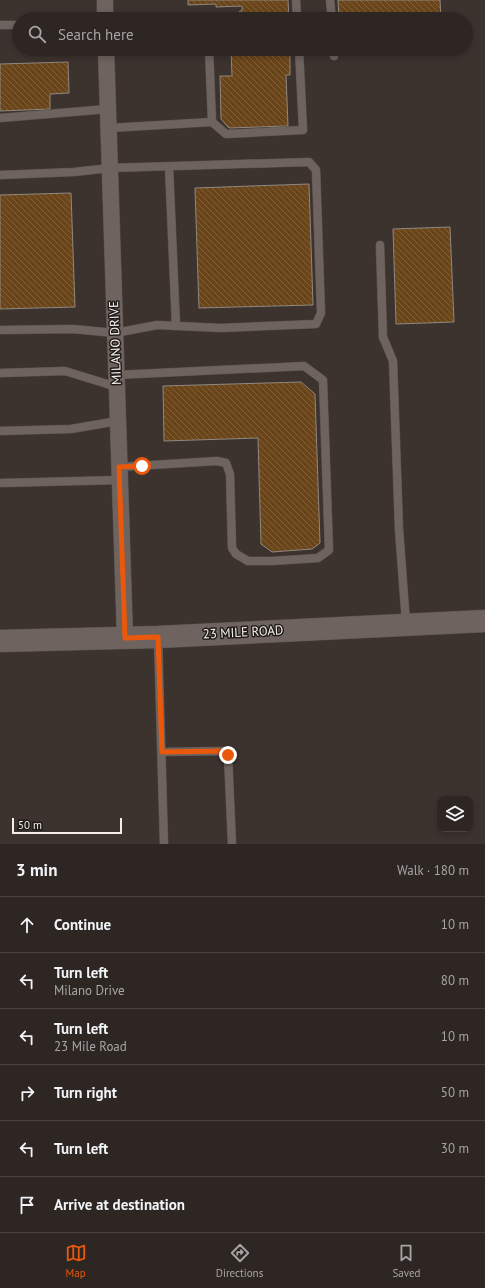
<!DOCTYPE html>
<meta charset="utf-8">
<style>
:root{--surface:#2d2623;--page:#393230;--text:#f1f3f6;--muted:#a7a5a6;--line:#484341;--accent:#ea580c}
body{margin:0;font-family:"PT Sans",sans-serif;background:var(--page);color:var(--text)}
.controls{position:absolute;right:12px;bottom:12px;display:grid;overflow:hidden;border-radius:8px;box-shadow:0 2px 6px #0003}
.controls button{width:36px;height:36px;display:grid;place-items:center;padding:0;border:0;border-bottom:1px solid var(--line);background:var(--surface);color:var(--text);font:20px sans-serif}
.scale{position:absolute;left:12px;bottom:10px;width:110px;box-sizing:border-box;padding-left:4px;border:2px solid #f4eeeb;border-top:0;font-size:11px;line-height:14px;white-space:nowrap;color:#f4eeeb;-webkit-text-stroke:3px #201c1a;paint-order:stroke}
.stop{position:absolute;width:12px;height:12px;margin:-9px;border:3px solid #ea580c;border-radius:50%;background:#fff}
.stop.end{background:#ea580c;border-color:#fff;box-shadow:0 1px 4px #0008}
.list{margin:0;padding:0;list-style:none}
h2{display:flex;justify-content:space-between;align-items:center;height:52px;margin:0;padding:0 16px;font-size:17px}
h2 small{font-size:13px;font-weight:400;color:var(--muted)}
.list li{display:grid;grid-template-columns:26px 1fr auto;gap:12px;align-items:center;box-sizing:border-box;height:56px;padding:0 16px;border-top:1px solid var(--line)}
.list b{display:block;font-size:15px;white-space:nowrap}
.list p{margin:0;font-size:13px;white-space:nowrap;color:var(--muted)}
.list em{font-size:13px;font-style:normal;color:var(--muted)}
.icon{flex:none;width:22px;height:22px;fill:none;stroke:currentColor;stroke-width:2;stroke-linecap:round;stroke-linejoin:round}
.map{position:relative;flex:none;width:485px;height:844px;overflow:hidden}
.search{position:absolute;background:var(--surface);box-shadow:0 2px 6px #0003;left:12px;right:12px;top:12px;height:44px;display:flex;align-items:center;gap:10px;box-sizing:border-box;padding:0 14px;border-radius:22px;color:var(--muted);font-size:15px}
.sheet{height:388px;background:var(--surface)}
nav{display:flex;justify-content:space-around;align-items:center;box-sizing:border-box;height:56px;border-top:1px solid var(--line);background:var(--surface);font-size:11px;color:var(--muted)}
nav a{display:grid;justify-items:center;gap:2px}
nav .on{color:var(--accent)}
.map>svg:first-child{display:block}
</style>
<div class="map">
<svg width="485" height="844" viewBox="0 0 485 844">
<defs>
<pattern id="building-back-hatch" width="6" height="6" patternUnits="userSpaceOnUse"><rect width="6" height="6" fill="#6a4519"/><path d="M-1 5l2 2M0 0l6 6M5-1l2 2" fill="none" stroke="#80603b"/></pattern>
</defs>
<rect width="100%" height="100%" fill="#3c332f"/>
<g fill="url(#building-back-hatch)" stroke="#908880">
<path d="M188 0H288L289 19H235V17L240 11H242V6L216 7V4L188 5Z"/>
<path d="M338 0H440L441 19H339Z"/>
<path d="M231 49H290V75H286L288 126 229 128 221 119 220 76H232Z"/>
<path d="M68 62 69 93 50 94V109L0 111V64Z"/>
<path d="M309 184 313 305 199 308 195 188Z"/>
<path d="M71 193 75 307 0 309V195Z"/>
<path d="M450 227 454 322 396 324 393 229Z"/>
<path d="M301 382 315 394 320 543 312 549 272 552 261 544 258 438 164 441 163 386Z"/>
</g>
<g fill="none" stroke-linecap="round" stroke-linejoin="round">
<g stroke="#59524e" stroke-width="9">
<g id="service">
<path d="M296 0 297 19"/>
<path d="M330 0 332 19"/>
<path d="M0 25H19"/>
<path d="M209 49 212 122"/>
<path d="M333 49 334 56"/>
<path d="M0 118 108 109"/>
<path d="M109 128 212 122 226 134 303 130 299 49"/>
<path d="M169 167 176 326"/>
<path d="M0 175 74 172 110 168 309 162 316 170 321 313 316 324 221 328 157 325 115 333 73 329 0 330"/>
<path d="M380 245 383 337 393 361 399 529 406 623"/>
<path d="M0 373 65 371 117 387"/>
<path d="M116 375 304 366 323 380 329 550 318 558 272 561H248L236 554 232 548 230 474 226 463 217 461 119 467"/>
<path d="M0 431 71 429 118 421"/>
<path d="M0 483 120 480"/>
<path d="M158 638 164 844"/>
<path d="M162 752 223 751 228 755 232 844"/>
</g>
</g>
<g stroke="#59524e" stroke-width="17">
<g id="minor">
<path d="M105 0V19"/>
<path d="M106 49 125 638"/>
</g>
</g>
<g stroke="#59524e" stroke-width="23">
<path id="secondary" d="M0 641 158 637 485 621"/>
</g>
<use href="#service" stroke="#6e635e" stroke-width="8"/>
<use href="#minor" stroke="#6e635e" stroke-width="16"/>
<use href="#secondary" stroke="#6e635e" stroke-width="22"/>
</g>
<g fill="none" stroke-linecap="round" stroke-linejoin="round">
<path stroke="#ea580c" stroke-width="5" d="M142 466 119 467 125 638 158 637 162 752 223 751 228 755"/>
</g>
<g text-anchor="middle" dominant-baseline="central" stroke-width="3" stroke-linejoin="round" paint-order="stroke">
<g font-size="13" fill="#f4eeeb" stroke="#201c1a">
<text transform="translate(115 343) rotate(-92)">MILANO DRIVE</text>
<text transform="translate(243 632) rotate(-3)">23 MILE ROAD</text>
</g>
</g>
</svg>
<div class="controls">
<button><svg class="icon" aria-label="layers" viewBox="0 0 24 24"><path d="M12 4l9 5-9 5-9-5zM3 14l9 5 9-5"/></svg></button>
</div>
<div class="scale">50 m</div>
<div class="stop" style="left:142px;top:466px"></div>
<div class="stop end" style="left:228px;top:755px"></div>
<div class="search"><svg class="icon" aria-label="search" viewBox="0 0 24 24"><circle cx="10" cy="10" r="6"/><path d="M15 15l6 6"/></svg>Search here</div>
</div>
<section class="sheet">
<h2>3 min<small>Walk · 180 m</small></h2>
<ul class="list">
<li><svg class="icon" aria-label="ahead" viewBox="0 0 24 24"><path d="M12 20V5M6 11l6-6 6 6"/></svg><div><b>Continue</b></div><em>10 m</em></li>
<li><svg class="icon" aria-label="left" viewBox="0 0 24 24"><path d="M17 20v-9H6M10 6l-5 5 5 5"/></svg><div><b>Turn left</b><p>Milano Drive</p></div><em>80 m</em></li>
<li><svg class="icon" aria-label="left" viewBox="0 0 24 24"><path d="M17 20v-9H6M10 6l-5 5 5 5"/></svg><div><b>Turn left</b><p>23 Mile Road</p></div><em>10 m</em></li>
<li><svg class="icon" aria-label="right" viewBox="0 0 24 24"><path d="M7 20v-9h11M14 6l5 5-5 5"/></svg><div><b>Turn right</b></div><em>50 m</em></li>
<li><svg class="icon" aria-label="left" viewBox="0 0 24 24"><path d="M17 20v-9H6M10 6l-5 5 5 5"/></svg><div><b>Turn left</b></div><em>30 m</em></li>
<li><svg class="icon" aria-label="arrive" viewBox="0 0 24 24"><path d="M6 21V4h12l-3 4 3 4H6"/></svg><div><b>Arrive at destination</b></div></li>
</ul>
</section>
<nav>
<a class="on"><svg class="icon" aria-label="map" viewBox="0 0 24 24"><path d="M3 6l6-2 6 2 6-2v14l-6 2-6-2-6 2zM9 4v14M15 6v14"/></svg>Map</a>
<a><svg class="icon" aria-label="directions" viewBox="0 0 24 24"><path d="M12 3l9 9-9 9-9-9zM9 14v-3h6M13 9l2 2-2 2"/></svg>Directions</a>
<a><svg class="icon" aria-label="saved" viewBox="0 0 24 24"><path d="M7 4h10v16l-5-4-5 4z"/></svg>Saved</a>
</nav>
